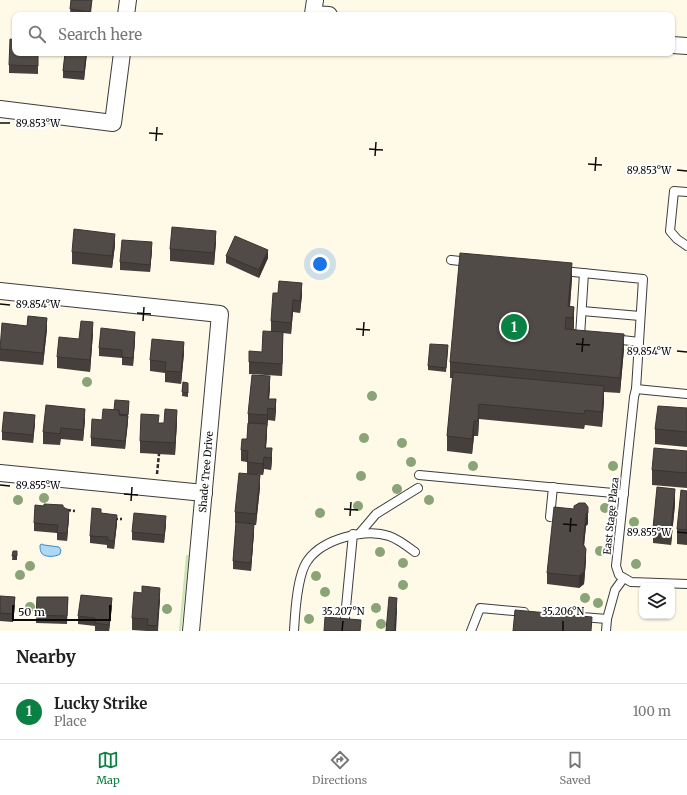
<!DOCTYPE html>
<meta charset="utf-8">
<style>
:root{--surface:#fff;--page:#f6f6f6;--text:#222;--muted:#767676;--line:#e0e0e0;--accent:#0b8043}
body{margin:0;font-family:Merriweather,serif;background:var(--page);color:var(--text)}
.controls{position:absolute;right:12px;bottom:12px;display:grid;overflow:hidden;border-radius:8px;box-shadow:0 1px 3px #0004}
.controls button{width:36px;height:36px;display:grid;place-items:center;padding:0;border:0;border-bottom:1px solid var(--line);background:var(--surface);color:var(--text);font:20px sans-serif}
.scale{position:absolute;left:12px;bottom:10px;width:99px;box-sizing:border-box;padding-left:4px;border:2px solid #0a0a0a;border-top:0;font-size:11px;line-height:14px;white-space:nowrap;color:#0a0a0a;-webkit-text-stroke:3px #fff;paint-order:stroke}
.you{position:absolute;left:320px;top:264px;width:14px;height:14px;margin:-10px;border:3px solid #fff;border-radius:50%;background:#1a73e8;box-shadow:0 0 0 6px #1a73e833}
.badge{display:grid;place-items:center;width:26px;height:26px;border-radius:50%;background:var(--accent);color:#fff;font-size:13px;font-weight:700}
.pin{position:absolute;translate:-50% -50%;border:2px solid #fff;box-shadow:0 1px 4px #0006}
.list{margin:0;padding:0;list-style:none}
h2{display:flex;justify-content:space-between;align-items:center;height:52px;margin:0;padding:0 16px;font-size:17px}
h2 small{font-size:13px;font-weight:400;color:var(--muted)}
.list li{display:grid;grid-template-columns:26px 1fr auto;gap:12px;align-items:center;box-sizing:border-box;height:56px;padding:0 16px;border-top:1px solid var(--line)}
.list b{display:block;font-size:15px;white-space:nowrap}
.list p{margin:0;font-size:13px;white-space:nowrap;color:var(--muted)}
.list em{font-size:13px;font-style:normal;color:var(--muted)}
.icon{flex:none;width:22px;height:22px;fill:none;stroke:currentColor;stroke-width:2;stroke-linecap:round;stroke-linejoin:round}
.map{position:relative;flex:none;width:687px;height:631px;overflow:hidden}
.search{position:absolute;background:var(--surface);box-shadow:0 1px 3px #0004;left:12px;right:12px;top:12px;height:44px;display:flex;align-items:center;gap:10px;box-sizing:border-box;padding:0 14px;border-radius:8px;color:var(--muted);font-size:15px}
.sheet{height:108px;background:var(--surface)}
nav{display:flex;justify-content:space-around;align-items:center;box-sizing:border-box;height:56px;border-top:1px solid var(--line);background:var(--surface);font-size:11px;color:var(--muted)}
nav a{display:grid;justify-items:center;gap:2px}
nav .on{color:var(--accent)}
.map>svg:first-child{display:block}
</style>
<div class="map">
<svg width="687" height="631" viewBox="0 0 687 631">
<rect width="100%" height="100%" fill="#fefae7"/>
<path fill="#cde5b4" d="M186 555H189L181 631H179Z"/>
<path fill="#aed8f3" stroke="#398cc6" d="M42 544 44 545 59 547 61 550 60 554C56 557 43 558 41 552 40 550 40 547 40 545Z"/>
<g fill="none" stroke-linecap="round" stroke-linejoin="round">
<g stroke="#3d3d3d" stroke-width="10">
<g id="service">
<path d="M687 192 674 191 670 231 677 239 687 246"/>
<path d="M451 260 469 262"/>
<path d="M563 271 643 279 636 389 634 397 616 566 619 575 631 582 687 584"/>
<path d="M584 273 580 336 584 337"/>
<path d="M582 311 640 316"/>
<path d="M614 339 639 342"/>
<path d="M636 389 687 394"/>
<path d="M419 475 624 494"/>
<path d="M550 517 553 487"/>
<path d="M359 534 376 514 418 488"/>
<path d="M582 617 607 619 615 590 623 579"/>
<path d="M344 628 353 534"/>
<path d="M294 631C295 613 297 574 308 560 323 539 365 528 389 536 398 539 407 546 415 552"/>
<path d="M471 631 480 608 524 612"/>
<path d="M606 631 607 619"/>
</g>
</g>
<g stroke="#3d3d3d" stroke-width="18">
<g id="minor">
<path d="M315 0 313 14 329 15"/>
<path d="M126 15 128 0"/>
<path d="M672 45 687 46"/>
<path d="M0 109 113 123 122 53"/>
<path d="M0 291 220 314 191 631"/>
<path d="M0 473 204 493"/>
</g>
</g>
<g stroke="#2c2c2c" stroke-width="2.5" stroke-dasharray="4 2" stroke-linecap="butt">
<path d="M157 474 159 454"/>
<path d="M67 510 75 511"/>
<path d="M114 519H122"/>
</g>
<use href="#service" stroke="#fff" stroke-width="8"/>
<use href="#minor" stroke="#fff" stroke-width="16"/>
</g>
<g fill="#8aa478">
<circle cx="87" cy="382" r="5"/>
<circle cx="372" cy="396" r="5"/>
<circle cx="364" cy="438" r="5"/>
<circle cx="402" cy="443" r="5"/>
<circle cx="411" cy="462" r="5"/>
<circle cx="473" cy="466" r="5"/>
<circle cx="613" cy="466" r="5"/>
<circle cx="361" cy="476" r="5"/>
<circle cx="397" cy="489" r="5"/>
<circle cx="44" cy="498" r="5"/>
<circle cx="18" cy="500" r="5"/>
<circle cx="429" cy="500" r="5"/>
<circle cx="358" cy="506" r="5"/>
<circle cx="605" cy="508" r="5"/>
<circle cx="320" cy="513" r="5"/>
<circle cx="634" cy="522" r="5"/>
<circle cx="600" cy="551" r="5"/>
<circle cx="380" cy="552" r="5"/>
<circle cx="403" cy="563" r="5"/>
<circle cx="636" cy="564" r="5"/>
<circle cx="30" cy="566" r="5"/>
<circle cx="20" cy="575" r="5"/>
<circle cx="316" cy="576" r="5"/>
<circle cx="403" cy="585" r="5"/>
<circle cx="325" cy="592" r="5"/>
<circle cx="585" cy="598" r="5"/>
<circle cx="598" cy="603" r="5"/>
<circle cx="30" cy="607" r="5"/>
<circle cx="376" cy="608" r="5"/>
<circle cx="167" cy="609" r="5"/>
<circle cx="309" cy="619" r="5"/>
<circle cx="381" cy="624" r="5"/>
</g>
<g fill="#46403d">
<path d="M71 0H92L91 15H70Z"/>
<path d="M38 53V74L9 73V65Z"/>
<path d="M65 53H87L84 80 63 78V71Z"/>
<path d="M216 242 214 265 170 261V249Z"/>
<path d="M115 245 112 268 72 264V252Z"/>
<path d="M152 250 150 272 120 270V262Z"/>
<path d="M226 256 268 258 259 278 226 263Z"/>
<path d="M572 278 570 306 574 307V329L624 349 620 393 604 392V401L602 427 585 425 584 429 479 419 478 436H474L472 454 447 451V436L453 378H450V362Z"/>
<path d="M278 293 302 295 300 313 293 312 291 334 283 333 282 376 249 374V362L262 352 271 331V321Z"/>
<path d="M27 326 47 329 43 365 0 361V346Z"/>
<path d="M93 333 90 372 57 368V357L79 339Z"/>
<path d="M135 340 133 366 122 365V358L99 356V348Z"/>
<path d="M448 349 446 372 428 370V366Z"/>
<path d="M184 353 181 384 165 382V373L150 371V360Z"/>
<path d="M183 382 188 383V397L182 396Z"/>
<path d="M270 388 269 399H276L275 421 268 420 267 427 266 448 272 460 271 470 264 469 263 475 247 474V462L241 461V450L247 439 248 423V414Z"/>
<path d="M129 405 125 449 91 446V438L114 410Z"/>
<path d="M687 408V447L655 444V429Z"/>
<path d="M85 420 83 441 61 439 60 445 43 444V432Z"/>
<path d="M177 421 175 455 140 453V441L159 423H164Z"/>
<path d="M35 423 33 443 2 440V432Z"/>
<path d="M687 451V488L652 485V470Z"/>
<path d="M260 487 256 525H254V532L251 571 233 569V561L236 523H235V512Z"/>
<path d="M687 491V545L677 544V529Z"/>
<path d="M675 504 671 545 653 543V528Z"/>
<path d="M63 507 69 517 67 541 57 540V533L34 531V523Z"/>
<path d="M101 513 117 523 114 549 107 548V545L90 543V536Z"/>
<path d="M588 519V524L586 526 584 545 586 560 584 584 579 588 547 584V573Z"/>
<path d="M166 524 164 543 132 540V532Z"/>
<path d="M13 551H17V560H12Z"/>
<path d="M0 596 15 605 13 622 0 621Z"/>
<path d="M37 597H68L67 624 36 623Z"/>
<path d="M160 599 158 631H147L132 630V618Z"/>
<path d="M112 606 109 631H95V626L78 624V616Z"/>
</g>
<g fill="#393432">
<path d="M86 53H87L84 80V72Z"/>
<path d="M216 231V242L214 265V253Z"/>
<path d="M115 234V245L112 268V256Z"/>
<path d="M152 242V250L150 272V265Z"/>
<path d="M268 250V258L259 278V270Z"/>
<path d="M572 263V278L569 318 568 306Z"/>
<path d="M302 283V295L300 313V301Z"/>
<path d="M293 300V312L291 334V323Z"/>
<path d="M574 307V322L573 333V318Z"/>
<path d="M47 318V329L43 365V353Z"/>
<path d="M93 322V333L90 372V360Z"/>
<path d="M135 332V340L133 366V358Z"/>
<path d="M283 332V343L282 376V364Z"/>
<path d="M624 334V349L620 393V378Z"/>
<path d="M184 342V353L181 384V372Z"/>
<path d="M270 376V388L268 410V399Z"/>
<path d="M604 386V401L602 427V412Z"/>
<path d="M276 399V411L275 421V409Z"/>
<path d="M479 404V419L478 436V421Z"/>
<path d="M268 408V420L267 427V415Z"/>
<path d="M85 409V420L83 441V430Z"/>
<path d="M177 410V421L175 455V443Z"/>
<path d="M35 415V423L33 443V435Z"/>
<path d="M128 416V423L125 449V441Z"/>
<path d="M474 421V436L472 454V439Z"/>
<path d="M267 424V436L265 459V448Z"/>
<path d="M272 448V460L271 470V458Z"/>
<path d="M264 457V469L263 475V464Z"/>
<path d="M260 475V487L256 525V514Z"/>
<path d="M675 489V504L671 545V530Z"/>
<path d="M588 507V524L586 526 583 556V544L586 514Z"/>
<path d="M69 510V517L67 541V533Z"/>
<path d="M117 515V523L114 549V541Z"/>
<path d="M166 516V524L164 543V535Z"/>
<path d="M254 524V532L251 571V563Z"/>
<path d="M586 549V560L584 584 579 588V576Z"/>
<path d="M160 588V599L157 631V626Z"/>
<path d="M15 597V605L13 622V614Z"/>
<path d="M112 598V606L109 631V625Z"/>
<path d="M397 598V613L396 631H394Z"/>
</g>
<g fill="#514b47" stroke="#393432">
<path d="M71 0H92L90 12 70 9Z"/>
<path d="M10 39 15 40V53H38V66L9 65Z"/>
<path d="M65 53H86L84 72 63 71Z"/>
<path d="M172 227 216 231 214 253 170 249Z"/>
<path d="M74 229 115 234 112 256 72 252Z"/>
<path d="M235 236 268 250 259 270 226 256Z"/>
<path d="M122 240 152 242 150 265 120 262Z"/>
<path d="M460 253 572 263 568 306 574 307 573 318 566 317 565 329 624 334 620 378 450 362Z"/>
<path d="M279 281 302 283 300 301 293 300 291 323 271 321 273 293H278Z"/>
<path d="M28 316 47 318 43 353 0 349 2 323 27 326Z"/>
<path d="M81 321 93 322 90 360 57 357 59 337 79 339Z"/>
<path d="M101 328 135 332 133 358 122 357V350L99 348Z"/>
<path d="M263 331 283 332 282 364 249 362V351L262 352Z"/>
<path d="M152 339 184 342 181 372 165 371 166 362 150 360Z"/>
<path d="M430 344 448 345 446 368 428 366Z"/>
<path d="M453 372 604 386 602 412 585 410 584 414 479 404 478 421H474L472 439 447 436Z"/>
<path d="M252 375 270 376 268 399H276L275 409 268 408 267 415 248 414Z"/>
<path d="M183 382 188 383V393L182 392Z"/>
<path d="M115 400 129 401 128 415 119 414V410H114Z"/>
<path d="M46 405 85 409 83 430 61 428 60 434 43 432Z"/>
<path d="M658 406 687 408V432L655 429Z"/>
<path d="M103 409 119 410V415L128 416 125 441 91 438 92 419 102 420Z"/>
<path d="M165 409 177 410 175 443 140 441 141 414 159 415 158 423H164Z"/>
<path d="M4 412 35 415 33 435 2 432Z"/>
<path d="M248 423 267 424 265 448H272L271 458 264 457 263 464 247 462 248 451 241 450 242 439H247Z"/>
<path d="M654 448 687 451V473L652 470Z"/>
<path d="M239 473 260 475 256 514 235 512Z"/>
<path d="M657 487 675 489 671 530 653 528Z"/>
<path d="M681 490 687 491V530L677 529Z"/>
<path d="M579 503H585L588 507V513L586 514 583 544 586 549 584 572 579 576 547 573 554 507 574 509V506Z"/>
<path d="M44 504 63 505V507L69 510 67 533H57L58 525 34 523 35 505 44 506Z"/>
<path d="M92 508 101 509V513L117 515 114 541 107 540 108 537 90 536Z"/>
<path d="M134 513 166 516 164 535 132 532Z"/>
<path d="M236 522 254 524 251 563 233 561Z"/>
<path d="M13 551H17V556H12Z"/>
<path d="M142 586 160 588 157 626 147 625 148 619 132 618 134 592 142 593Z"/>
<path d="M81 595 112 598 109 625 95 623V618L78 616Z"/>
<path d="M0 596 15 597 13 614 0 613Z"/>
<path d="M37 597H68L67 616 36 615Z"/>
<path d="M389 597 397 598 394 631H386Z"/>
<path d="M515 610 592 617 591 631H513Z"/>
<path d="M325 617 361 620 360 631H324Z"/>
</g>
<path fill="none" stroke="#0a0a0a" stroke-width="1.5" d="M0 123H10M149 133 163 134M156 141 157 127M369 149 383 150M375 156 376 142M588 164 602 165M677 170 687 171M595 171 596 157M0 304 10 305M137 313 151 314M143 321 144 307M356 329 370 330M363 336 364 322M576 344 590 345M677 351 687 352M582 352 583 338M0 485 10 486M124 494 138 495M131 501 132 487M344 509 358 510M350 516 351 502M563 524 577 525M570 532 571 518M677 532 687 533M342 631 343 621M563 631V621"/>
<g text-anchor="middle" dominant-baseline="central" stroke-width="4" stroke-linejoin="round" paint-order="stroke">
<g font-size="10" fill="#0a0a0a" stroke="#fff">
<text transform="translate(206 472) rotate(-85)">Shade Tree Drive</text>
<text transform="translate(611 516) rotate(-84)">East Stage Plaza</text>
</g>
</g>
<g font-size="10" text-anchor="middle" fill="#0a0a0a" stroke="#fff" stroke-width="4" stroke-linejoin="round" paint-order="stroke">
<text x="38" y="127">89.853°W</text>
<text x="649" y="174">89.853°W</text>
<text x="38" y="308">89.854°W</text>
<text x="649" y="355">89.854°W</text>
<text x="38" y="489">89.855°W</text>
<text x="649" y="536">89.855°W</text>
<text x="343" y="615">35.207°N</text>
<text x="563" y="615">35.206°N</text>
</g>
</svg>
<div class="controls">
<button><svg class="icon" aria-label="layers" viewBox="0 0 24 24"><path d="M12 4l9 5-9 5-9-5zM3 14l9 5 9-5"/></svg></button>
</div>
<div class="scale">50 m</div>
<div class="you"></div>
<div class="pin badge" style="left:514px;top:327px">1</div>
<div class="search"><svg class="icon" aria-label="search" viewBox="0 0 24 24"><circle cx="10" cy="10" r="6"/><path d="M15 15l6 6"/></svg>Search here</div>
</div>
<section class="sheet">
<h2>Nearby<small></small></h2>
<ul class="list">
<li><span class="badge">1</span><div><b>Lucky Strike</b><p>Place</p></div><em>100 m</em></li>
</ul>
</section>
<nav>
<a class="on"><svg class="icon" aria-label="map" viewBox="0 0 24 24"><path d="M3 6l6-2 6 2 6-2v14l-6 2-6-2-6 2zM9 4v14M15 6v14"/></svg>Map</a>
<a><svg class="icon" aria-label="directions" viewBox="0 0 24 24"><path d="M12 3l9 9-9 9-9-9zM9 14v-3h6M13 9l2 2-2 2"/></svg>Directions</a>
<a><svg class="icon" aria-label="saved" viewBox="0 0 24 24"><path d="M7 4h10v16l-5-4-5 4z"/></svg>Saved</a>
</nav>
